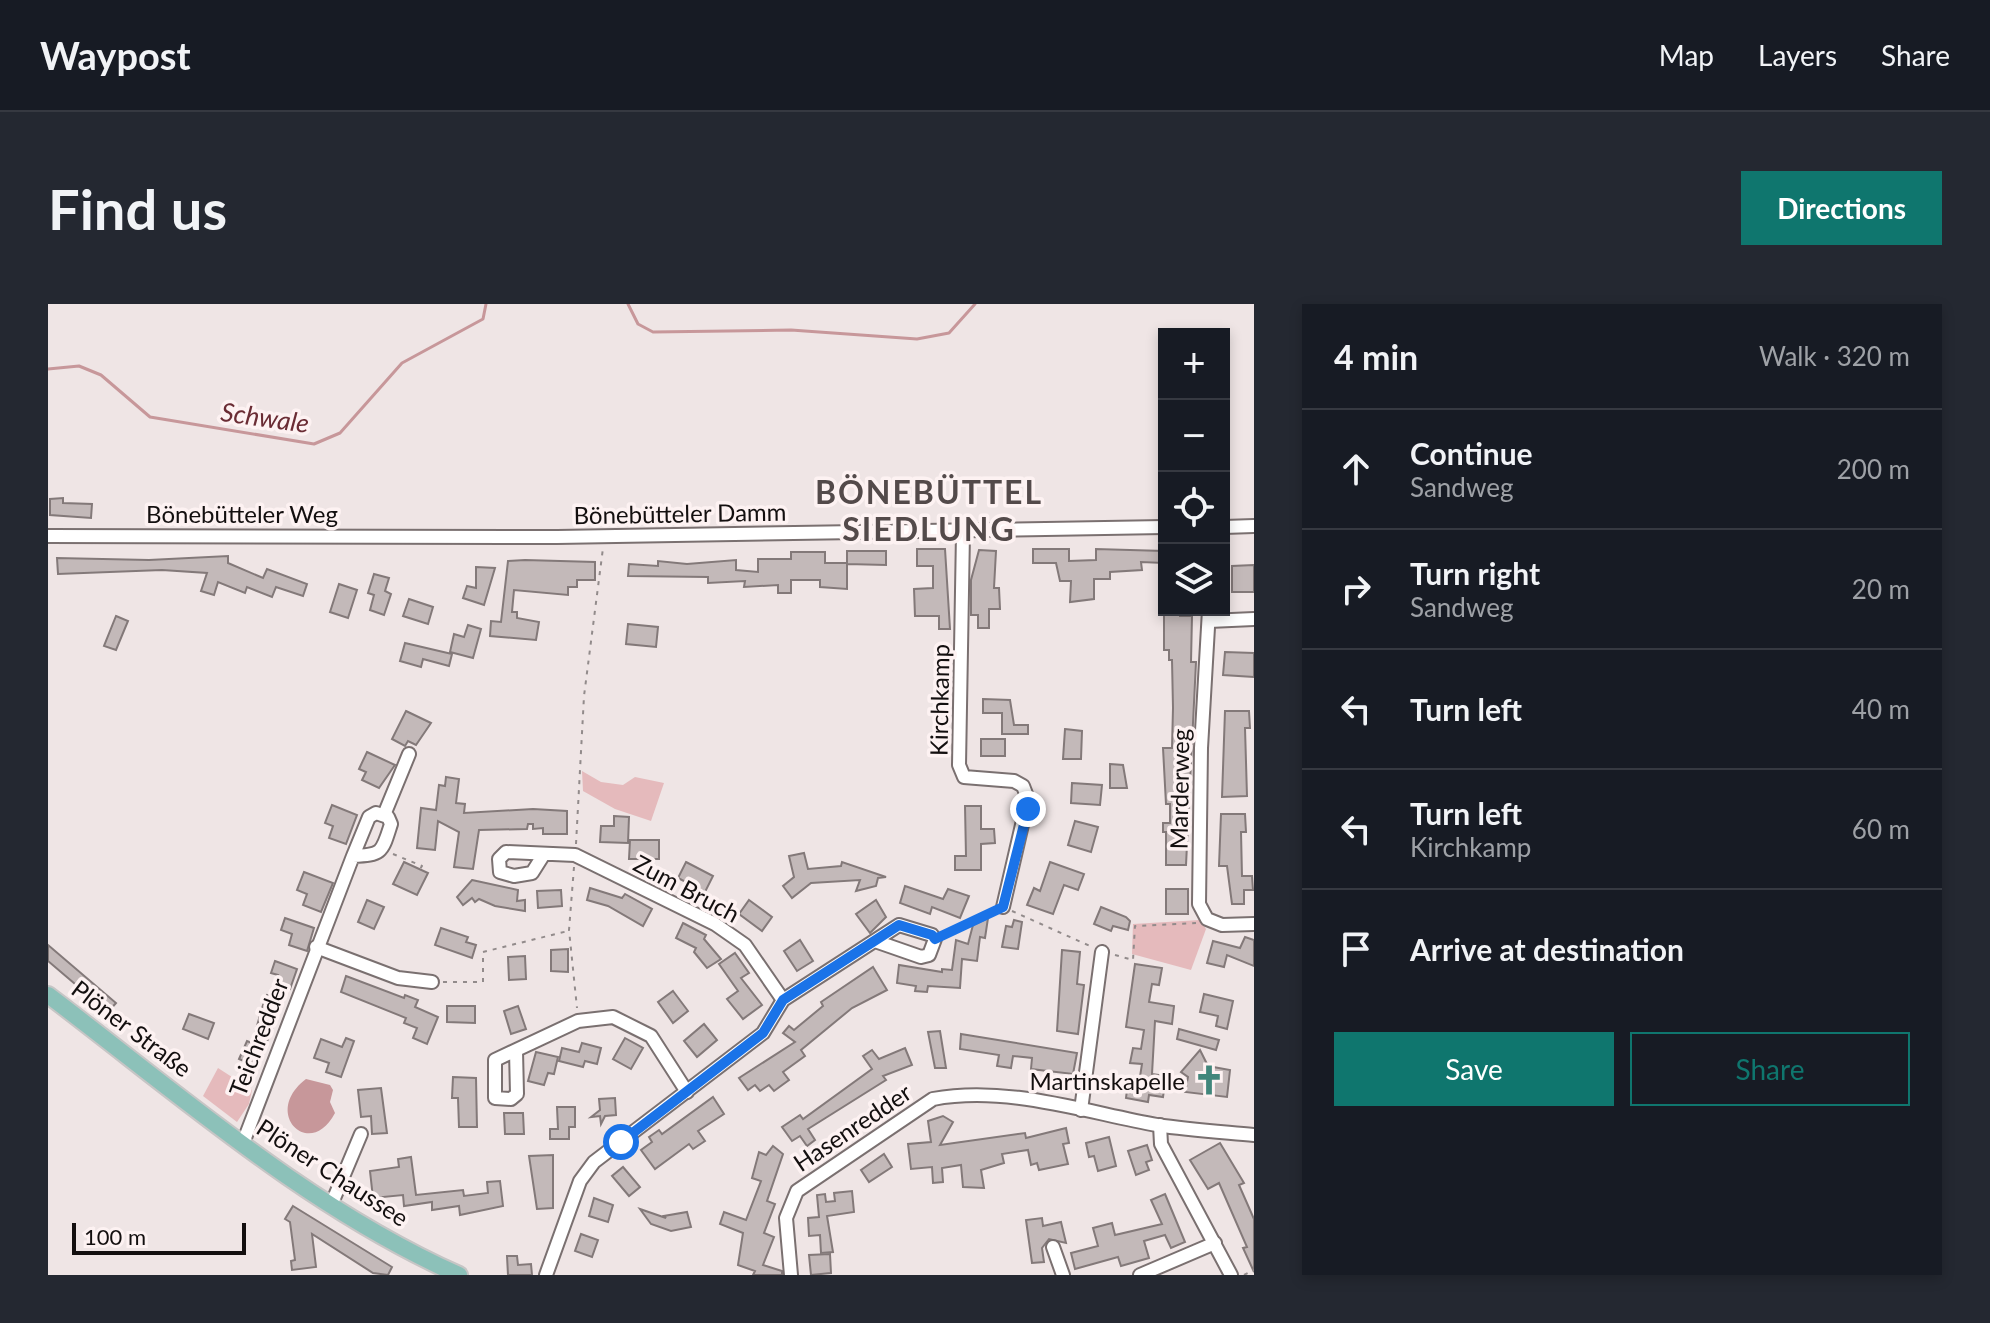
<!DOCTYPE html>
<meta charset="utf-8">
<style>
:root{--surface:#171b24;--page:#242831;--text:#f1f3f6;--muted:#9ea1a6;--line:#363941;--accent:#0f766e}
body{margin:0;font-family:Lato,sans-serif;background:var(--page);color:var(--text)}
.controls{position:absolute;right:24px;top:24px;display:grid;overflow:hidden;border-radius:0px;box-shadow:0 4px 12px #0003}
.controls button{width:72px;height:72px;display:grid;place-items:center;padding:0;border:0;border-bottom:2px solid var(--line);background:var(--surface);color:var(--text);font:40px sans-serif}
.scale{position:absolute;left:24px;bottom:20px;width:174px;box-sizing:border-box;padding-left:8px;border:4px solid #130f0f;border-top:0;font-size:22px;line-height:28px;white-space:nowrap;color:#130f0f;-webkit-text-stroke:6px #fdf2f2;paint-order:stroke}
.stop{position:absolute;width:24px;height:24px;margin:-18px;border:6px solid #1a73e8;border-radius:50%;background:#fff}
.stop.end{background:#1a73e8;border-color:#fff;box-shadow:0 2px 8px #0008}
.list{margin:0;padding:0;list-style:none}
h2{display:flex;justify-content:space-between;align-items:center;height:104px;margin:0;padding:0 32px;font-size:34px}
h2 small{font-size:26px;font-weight:400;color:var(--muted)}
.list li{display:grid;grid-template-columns:52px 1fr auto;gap:24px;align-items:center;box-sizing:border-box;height:120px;padding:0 32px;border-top:2px solid var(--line)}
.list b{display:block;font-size:30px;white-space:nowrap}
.list p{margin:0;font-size:26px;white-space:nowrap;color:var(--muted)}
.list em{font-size:26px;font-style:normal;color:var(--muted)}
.actions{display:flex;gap:16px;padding:24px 32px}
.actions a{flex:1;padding:18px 0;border:2px solid var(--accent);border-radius:0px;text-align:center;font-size:28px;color:var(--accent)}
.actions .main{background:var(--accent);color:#fff}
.icon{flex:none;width:44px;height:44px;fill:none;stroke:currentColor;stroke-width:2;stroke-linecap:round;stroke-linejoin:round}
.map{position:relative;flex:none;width:1206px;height:971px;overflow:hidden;border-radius:0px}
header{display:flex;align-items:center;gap:48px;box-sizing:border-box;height:112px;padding:0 40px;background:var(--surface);border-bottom:2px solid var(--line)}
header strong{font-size:38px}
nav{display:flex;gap:44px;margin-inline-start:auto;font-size:28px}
.intro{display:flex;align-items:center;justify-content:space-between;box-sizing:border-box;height:192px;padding:0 48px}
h1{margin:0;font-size:56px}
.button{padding:20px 36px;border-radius:0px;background:var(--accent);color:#fff;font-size:28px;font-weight:700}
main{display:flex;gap:48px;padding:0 48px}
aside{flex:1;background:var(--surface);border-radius:0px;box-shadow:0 4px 12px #0003}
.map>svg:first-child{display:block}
</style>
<header>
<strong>Waypost</strong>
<nav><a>Map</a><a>Layers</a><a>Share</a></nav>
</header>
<div class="intro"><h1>Find us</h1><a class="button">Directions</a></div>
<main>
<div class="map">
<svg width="1206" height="971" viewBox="0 0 1206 971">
<rect width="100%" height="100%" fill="#efe5e5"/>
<g fill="#e5babc">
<path d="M534 467 553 478 575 481 587 473 616 479 603 517 567 505 535 487Z"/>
<path d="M1152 616 1158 625 1143 666 1084 650 1085 620Z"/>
<path d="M170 764 204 786 201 800 189 818 155 792Z"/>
</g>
<path fill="#c7979a" d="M258 775 282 781 285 786 282 798 287 809C262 857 213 809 258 775Z"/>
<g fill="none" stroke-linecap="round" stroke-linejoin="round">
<g stroke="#c7979a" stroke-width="3">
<path d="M580 0 590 20 605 28 743 26 869 35 901 29 927 0"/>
<path d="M0 65 31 62 53 71 102 113 266 140 292 129 354 59 435 15 438 0"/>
</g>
</g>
<g fill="#c3b9b9" stroke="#837979" stroke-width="2">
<path d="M15 194V199L44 200 43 214 2 211V195Z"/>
<path d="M869 245H897L902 325H891V312H867L866 285 885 284V262H869Z"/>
<path d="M985 245H1021V257L1048 256V245L1116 247V259L1093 258 1094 266 1062 268V275H1046V295L1022 298 1023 277H1012L1008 259H985Z"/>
<path d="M931 246 948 247 946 284H951L952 305H941V324H930V311H923V276Z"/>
<path d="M799 247H838V261L799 260V285L772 283V276H743V289H730V281L696 283 697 277 660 279V273L580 272 581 260 610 262V257L639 260 688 256V266L710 268V255H743V248H777V259H799Z"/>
<path d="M180 252V259L215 274 219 265 259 280 255 292 228 283 224 293 199 283 197 289 170 278 166 291 153 287 159 269 114 266 10 270 9 254 101 256Z"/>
<path d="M477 256 547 258V276H529V283H520V291L466 286 464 308H469V314L491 318 488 336 442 332 443 317 453 318 460 257Z"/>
<path d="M1206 261V288H1184V262Z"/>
<path d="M428 263 447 264 436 301 415 294 419 282 428 284Z"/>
<path d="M326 270 341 274 337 287 343 290 336 311 322 306 326 291 320 289Z"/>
<path d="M291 280 309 286 300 314 282 308Z"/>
<path d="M361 295 385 303 380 320 355 312Z"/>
<path d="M1116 306H1132V312H1144L1143 358H1148L1138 561H1118V528H1115V519H1122V500H1118L1115 444H1124L1125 404 1124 356H1121V346H1116Z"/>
<path d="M68 312 80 317 68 346 56 342Z"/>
<path d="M580 320 610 323 608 343 578 340Z"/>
<path d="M420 321 433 325 425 354 402 348 406 330 416 333Z"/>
<path d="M357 339 404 350 401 362 375 355 373 363 352 357Z"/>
<path d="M1177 348 1206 349V373L1175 371Z"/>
<path d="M935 395 962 396 966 421H980V430H954V409H935Z"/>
<path d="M358 407 383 419 368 441 360 437 357 442 344 435Z"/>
<path d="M1177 407H1201L1202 424H1197L1199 492 1174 493Z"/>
<path d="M1017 425 1034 427 1033 455H1015Z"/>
<rect x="933" y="435" width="24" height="17"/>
<path d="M319 448 347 461 331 484 314 476 318 468 311 465Z"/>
<path d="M1062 460 1075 461 1079 484H1062Z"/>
<path d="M398 473 411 475 408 499 417 500 416 509 485 505 519 507V530H495V524L485 525V520H480L479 525 431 526 425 565 406 563 411 528 390 517 387 546 369 544 373 504 388 506 391 481 397 482Z"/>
<path d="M1024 479 1054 481 1052 501 1023 499Z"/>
<path d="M284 501 309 511 298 540 281 534 285 522 277 519Z"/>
<path d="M917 502H933V525H946L947 539 933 540V566H907V552H918Z"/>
<path d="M1173 510H1197L1198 528H1193L1194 572H1204L1205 586H1196V600H1184L1179 562H1171Z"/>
<path d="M566 512 581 513 580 539 552 538 553 522H566Z"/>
<path d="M1027 517 1050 523 1043 548 1020 541Z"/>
<path d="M582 536H611V555H581Z"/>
<path d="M756 549 760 565 793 562 794 558 838 573 830 574 828 582 808 587 812 576 763 579 744 594 735 582 746 573 741 552Z"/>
<path d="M356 558 380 569 369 591 345 580Z"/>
<path d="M638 558 665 572 657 588 630 574Z"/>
<path d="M1002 558 1036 570 1030 586 1016 581 1005 610 979 601 986 584 992 587Z"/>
<path d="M256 568 285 579 273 608 255 601 259 590 249 586Z"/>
<path d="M424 576 470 586 469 597 477 596V607L447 602 431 595 427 598 424 594 415 601 409 593Z"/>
<path d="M857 582 895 595 900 585 921 592 912 614 884 603 882 610 852 599Z"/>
<path d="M542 584 574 594 577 590 604 605 595 622 560 602 539 596Z"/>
<rect x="1118" y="585" width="22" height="25"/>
<path d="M513 586 514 602 490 604 489 587Z"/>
<path d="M319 596 336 603 326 625 310 618Z"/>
<path d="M701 596 724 613 714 627 691 610Z"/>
<path d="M828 596 838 613 822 629 808 610Z"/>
<path d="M1053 603 1078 613 1082 617 1080 626 1065 622 1063 627 1046 620Z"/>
<path d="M237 614 266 624 259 647 241 641 244 630 233 626Z"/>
<path d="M940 614 937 634 932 633 929 657 914 655 912 684 880 682 879 688 867 687 868 682 849 679 851 661 894 668V665L904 666 908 636 920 640 925 621Z"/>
<path d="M966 616 974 618 970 645 954 643 958 622 964 623Z"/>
<path d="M635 619 658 631 656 635 673 655 659 664 646 648 648 644 628 634Z"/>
<path d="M393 624 420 633 418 638 428 641 424 654 387 641Z"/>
<path d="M1197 633 1206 636V662L1179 651 1176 663 1159 659 1165 637 1192 644Z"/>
<path d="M752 636 765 657 749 667 736 647Z"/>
<path d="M0 641 68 699 60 708 0 657Z"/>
<path d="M520 645V668L503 667V646Z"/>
<path d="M1014 646 1032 648 1029 680 1036 681 1030 730 1009 727Z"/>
<path d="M687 649 701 669 693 674 714 701 695 715 679 695 690 687 671 660Z"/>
<path d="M477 652 478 675 461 676 460 653Z"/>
<path d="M227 657 249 665 242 685 236 683 223 712 228 714 222 731 207 762 191 755 199 737 204 739 215 701 219 691 223 692 230 671 223 669Z"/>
<path d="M1087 660 1114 664 1111 681 1104 680 1101 698 1126 702 1124 720 1107 717 1104 770 1118 772 1115 793 1101 791 1100 798 1078 794 1080 778 1091 779 1094 760 1082 759 1085 744 1093 745 1096 726 1078 723Z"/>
<path d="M825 663 839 686 804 704 753 746 757 752 735 768 741 776 726 787 721 781 712 787 707 781 700 786 691 774 747 738 735 729 741 722 746 726 775 702 773 698Z"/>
<path d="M298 672 356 694 357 691 370 696 367 703 390 713 379 740 365 734 369 724 356 719 358 714 293 688Z"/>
<path d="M625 687 640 707 625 719 610 698Z"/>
<path d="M1156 690 1185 697 1179 725 1168 722 1170 712 1152 708Z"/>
<path d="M399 702H427V719L399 718Z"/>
<path d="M470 702 478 725 463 730 456 707Z"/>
<path d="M141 710 166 719 160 735 135 725Z"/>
<path d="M656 720 669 736 649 753 636 737Z"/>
<path d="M1131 725 1171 736 1168 746 1129 735Z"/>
<path d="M892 727 898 764H887L880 728Z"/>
<path d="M913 730 1029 749 1025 770 983 765 984 754 965 752 963 764 949 762 951 751 912 745Z"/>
<path d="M298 734 306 737 293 773 278 768 281 759 266 754 273 735 294 743Z"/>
<path d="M577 734 595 744 583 765 565 755Z"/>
<path d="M534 739 553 744 549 760 537 757 535 763 511 757 514 744 531 748Z"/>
<path d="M857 744 864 761 835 772 838 776 760 825 767 836 759 842 752 832 744 837 734 823 752 811 755 815 824 765 815 752 824 746 831 755Z"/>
<path d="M1152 746 1160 762 1182 766 1179 793 1137 788 1140 773 1133 768Z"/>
<path d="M488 748 510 753 506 770 500 769 496 781 480 777Z"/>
<path d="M405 773 428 774 429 823H411L410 794H404Z"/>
<path d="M333 784 339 829 324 830 323 812 313 813 310 786Z"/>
<path d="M665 793 676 810 650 827 657 837 645 845 641 840 607 865 593 846 604 838 601 833 611 826 614 830Z"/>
<path d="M567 794 568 811 557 812 553 820 552 812 543 813 552 806 551 795Z"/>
<path d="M509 803H527V823H521V835H502V825H510Z"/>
<path d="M456 809H475L476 830H457Z"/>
<path d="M895 812 905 818 892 841 977 829 978 834 1018 824 1021 839 1015 840 1020 860 991 866 989 859 983 861 980 846 954 850 956 859 933 866 936 884 915 883 913 861 894 864 895 878 885 879 884 863 863 865 860 840 883 838 880 817Z"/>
<path d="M1061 833 1068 862 1050 867 1046 852 1041 853 1038 839Z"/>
<path d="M1172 839 1196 879 1191 881 1206 915V968L1195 944 1199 943 1171 879 1160 885 1142 856Z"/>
<path d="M1099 841 1104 856 1098 858 1101 866 1088 871 1080 847Z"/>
<path d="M725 842 735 850 719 897 727 900 716 929 726 933 715 961 734 967V971H705L707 967 690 961 695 929 672 920 676 908 698 916 713 877 704 874 711 848 718 851Z"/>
<path d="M836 850 844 863 821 878 813 866Z"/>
<path d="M505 851V904L489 905 481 852Z"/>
<path d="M363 853 368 891 415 886 416 892 440 889 439 878 452 877 455 902 412 911 411 902 384 906V898L356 902 355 891 325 894 322 867 351 863 350 855Z"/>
<path d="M575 863 592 883 581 892 564 872Z"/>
<path d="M804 887 806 908 779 912 785 948 773 949 772 931 761 932 760 914 771 913 769 891 777 890 778 898 787 897 786 889Z"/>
<path d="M1117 890 1137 938 1123 944 1117 931 1096 937 1101 954 1073 962 1070 953 1027 965 1023 949 1050 942 1045 924 1064 919 1067 931 1114 920 1103 896Z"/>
<path d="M546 894 565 901 560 918 541 912Z"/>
<path d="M245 902 344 963 340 971 325 969 264 930 268 963 244 966 243 957 247 956 242 918 237 915Z"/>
<path d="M592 905 618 914 616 912 639 908 643 923 623 927 603 920Z"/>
<path d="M994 914 995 922 1013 918 1018 939 1001 935 994 944 996 958 984 959 978 916Z"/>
<path d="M533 930 550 936 544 953 527 947Z"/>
<path d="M782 950 783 969 763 971 761 951Z"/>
<path d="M459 952H469L470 961 483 960 484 971H460Z"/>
</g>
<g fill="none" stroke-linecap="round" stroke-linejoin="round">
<g stroke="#7a7070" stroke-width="16">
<g id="minor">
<path d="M1176 223 1206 222"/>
<path d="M915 229 911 461 916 473 966 477 975 482 980 495 955 603"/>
<path d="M0 232 509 233 1116 223"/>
<path d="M1161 306 1153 444 1151 600 1159 615 1174 621 1206 620"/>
<path d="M1161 317 1206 315"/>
<path d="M336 511 361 450"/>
<path d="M496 550 484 569 466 572 452 568 451 555 458 548 527 551 667 620 697 641 735 696"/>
<path d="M268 643 350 674 384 678"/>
<path d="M468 747 469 790 463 795 447 794V756L530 717 565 713 603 732 639 788"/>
<path d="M1033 806 1054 648"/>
<path d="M1112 821 1113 840 1183 971"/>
<path d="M195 839 305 552C335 551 334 548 343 520L340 513 328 509 321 513 305 552"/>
<path d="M284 899 313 830"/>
<path d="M1005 943 1015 971"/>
<path d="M498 971 532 877 546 858 715 729 735 696 851 621 884 631 887 635 881 651 873 653 827 637"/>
<path d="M743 971 738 914 749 887 885 795C958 781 1037 808 1109 821 1141 826 1174 828 1206 831"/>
<path d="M1092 971 1167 939"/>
</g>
</g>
<g stroke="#c6c5c5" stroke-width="20">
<path id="major" d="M0 691C131 790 260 904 411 971"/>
</g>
<g stroke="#928b8b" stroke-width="2" stroke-dasharray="4 6" stroke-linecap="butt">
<path d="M528 540 536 392 555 244"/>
<path d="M345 550 374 562 372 565"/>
<path d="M526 563 521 626 529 704"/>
<path d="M964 607 1042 642"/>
<path d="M899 630 944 608"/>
<path d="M1067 651 1085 656 1087 622 1148 619"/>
<path d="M395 678H435V648L520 627"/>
<path d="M1196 971 1206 966"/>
</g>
<use href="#minor" stroke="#fff" stroke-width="12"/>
<use href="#major" stroke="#8cc1b9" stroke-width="16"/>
</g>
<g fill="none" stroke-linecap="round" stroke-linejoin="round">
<path stroke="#1a73e8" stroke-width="10" d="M573 838 715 729 735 696 851 621 884 631 887 635 955 603 980 505"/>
</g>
<defs>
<g id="church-bare" transform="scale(2.4)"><path d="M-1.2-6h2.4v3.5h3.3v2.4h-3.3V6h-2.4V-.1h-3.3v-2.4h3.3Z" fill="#41867b" stroke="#fdf2f2" stroke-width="2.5" paint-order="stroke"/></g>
</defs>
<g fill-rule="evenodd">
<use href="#church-bare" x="1161" y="776"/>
</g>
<g text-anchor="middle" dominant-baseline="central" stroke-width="7" stroke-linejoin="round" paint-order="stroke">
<g font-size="24" fill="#130f0f" stroke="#fdf2f2">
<text x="194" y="209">Bönebütteler Weg</text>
<text transform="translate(632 209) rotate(-1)">Bönebütteler Damm</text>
<text transform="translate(891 396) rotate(-89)">Kirchkamp</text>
<text transform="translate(1131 485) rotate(-89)">Marderweg</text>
<text transform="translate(639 584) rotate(28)">Zum Bruch</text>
<text transform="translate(84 724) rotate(37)">Plöner Straße</text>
<text transform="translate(210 733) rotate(-69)">Teichredder</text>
<text transform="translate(804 823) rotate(-34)">Hasenredder</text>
<text transform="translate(285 868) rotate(33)">Plöner Chaussee</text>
</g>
<g font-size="24" fill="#130f0f" stroke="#fdf2f2" text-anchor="end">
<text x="1137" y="776">Martinskapelle</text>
</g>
<g font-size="26" font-style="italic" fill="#6a2c34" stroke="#fdf2f2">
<text transform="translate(217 113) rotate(8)">Schwale</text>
</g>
<g font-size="32" font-weight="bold" letter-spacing="2" fill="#534a4a" stroke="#fdf2f2">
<text x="881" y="187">BÖNEBÜTTEL<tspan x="881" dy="37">SIEDLUNG</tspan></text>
</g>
</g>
</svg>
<div class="controls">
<button>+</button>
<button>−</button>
<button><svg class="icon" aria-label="locate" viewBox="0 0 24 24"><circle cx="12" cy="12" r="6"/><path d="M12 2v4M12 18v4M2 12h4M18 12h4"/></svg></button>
<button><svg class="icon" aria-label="layers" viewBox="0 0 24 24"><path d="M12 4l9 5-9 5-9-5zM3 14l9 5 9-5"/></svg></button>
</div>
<div class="scale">100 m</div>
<div class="stop" style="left:573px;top:838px"></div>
<div class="stop end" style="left:980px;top:505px"></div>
</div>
<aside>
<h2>4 min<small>Walk · 320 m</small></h2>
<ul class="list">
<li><svg class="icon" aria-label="ahead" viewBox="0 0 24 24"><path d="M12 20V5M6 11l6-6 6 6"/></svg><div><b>Continue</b><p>Sandweg</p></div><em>200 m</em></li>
<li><svg class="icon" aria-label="right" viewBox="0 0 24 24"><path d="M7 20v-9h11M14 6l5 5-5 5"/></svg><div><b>Turn right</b><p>Sandweg</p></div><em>20 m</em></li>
<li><svg class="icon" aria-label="left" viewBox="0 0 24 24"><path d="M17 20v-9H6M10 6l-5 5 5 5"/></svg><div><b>Turn left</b></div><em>40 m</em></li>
<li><svg class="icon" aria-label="left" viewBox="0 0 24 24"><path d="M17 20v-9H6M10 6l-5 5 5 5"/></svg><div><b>Turn left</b><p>Kirchkamp</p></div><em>60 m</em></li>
<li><svg class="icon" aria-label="arrive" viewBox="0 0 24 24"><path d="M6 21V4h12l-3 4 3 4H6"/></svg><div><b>Arrive at destination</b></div></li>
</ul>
<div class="actions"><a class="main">Save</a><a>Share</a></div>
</aside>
</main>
